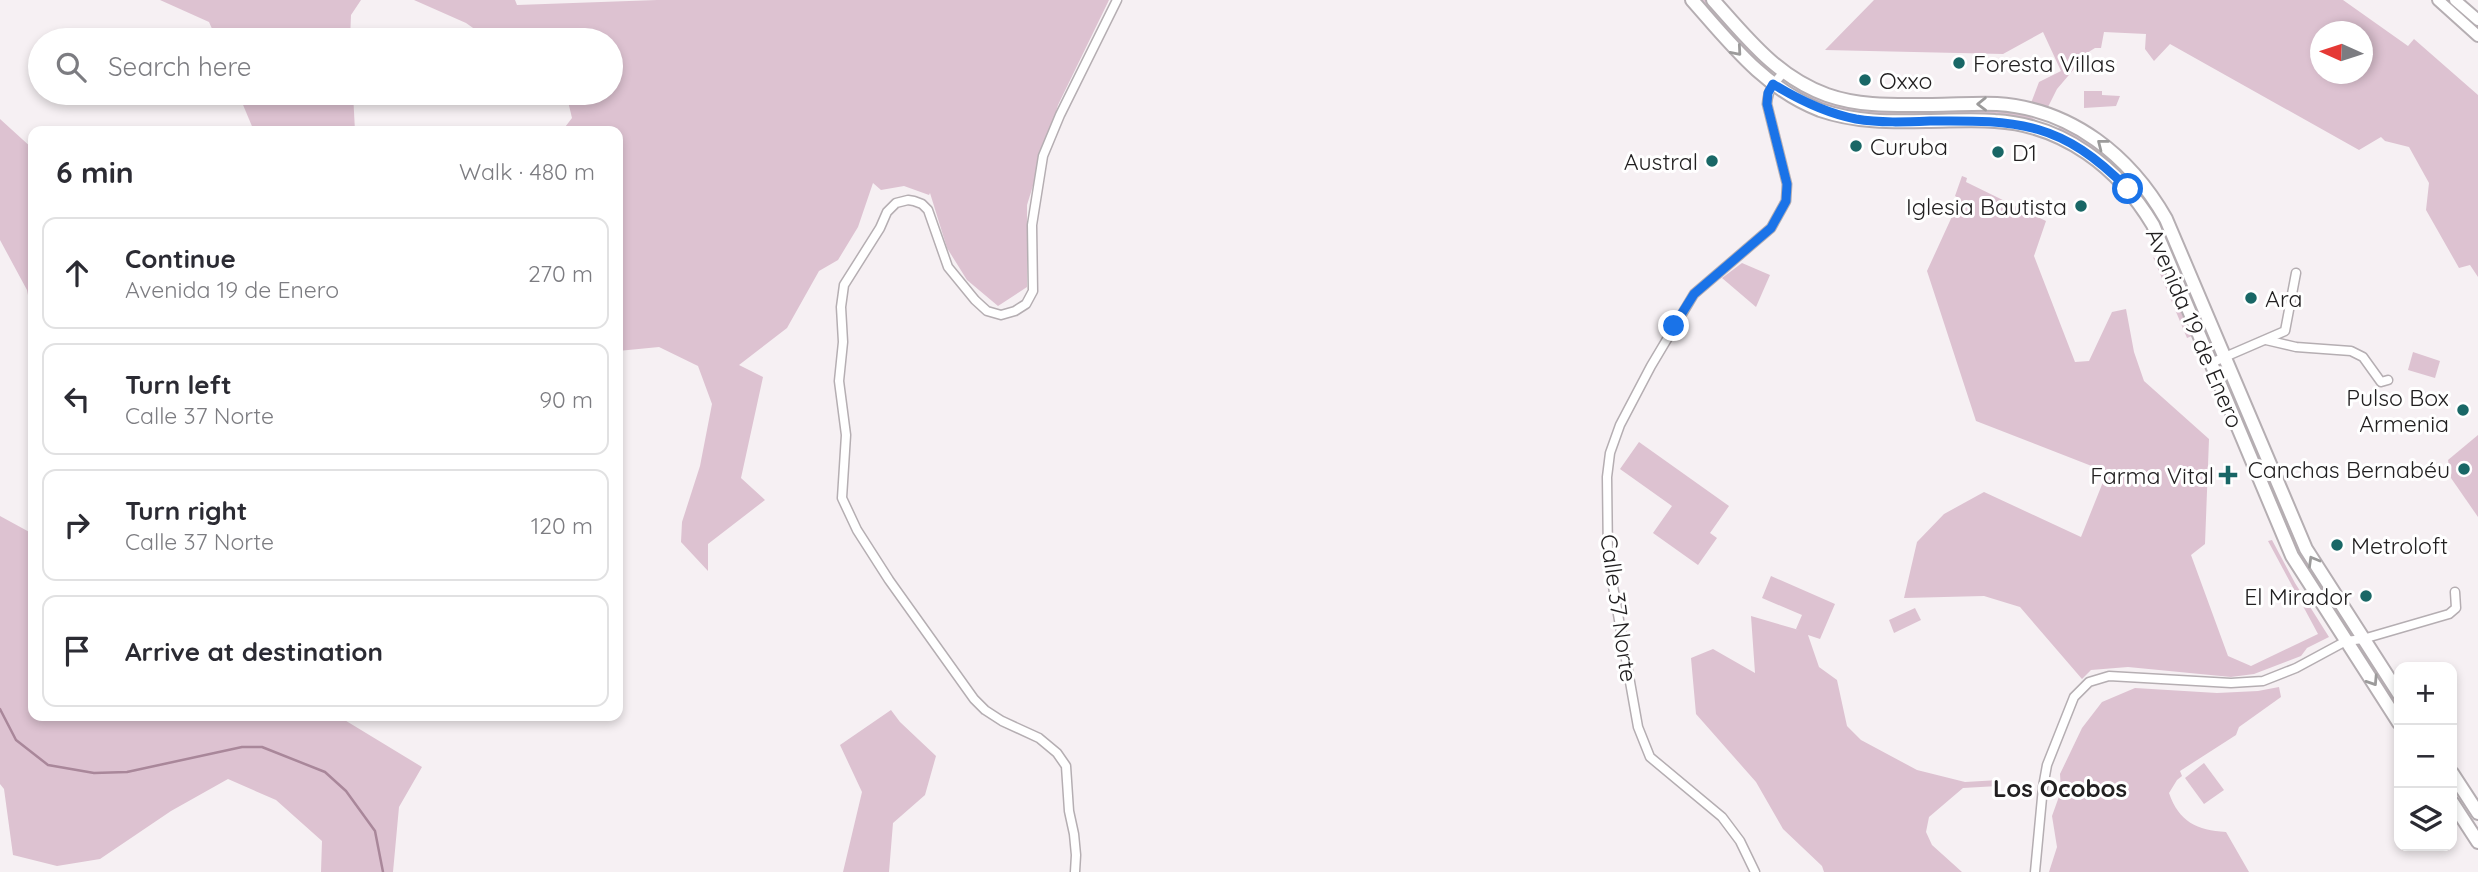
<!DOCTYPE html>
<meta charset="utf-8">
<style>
:root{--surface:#fff;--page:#f2f2f3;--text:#2b2b33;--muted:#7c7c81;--line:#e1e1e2}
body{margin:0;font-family:Quicksand,sans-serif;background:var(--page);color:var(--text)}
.controls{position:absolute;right:21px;bottom:21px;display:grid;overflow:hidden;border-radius:14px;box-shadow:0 4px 10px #0003}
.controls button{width:63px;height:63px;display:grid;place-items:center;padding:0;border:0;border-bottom:2px solid var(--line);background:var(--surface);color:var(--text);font:35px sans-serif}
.compass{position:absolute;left:2310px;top:21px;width:63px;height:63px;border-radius:50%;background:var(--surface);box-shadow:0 4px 10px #0003;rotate:273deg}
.stop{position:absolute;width:21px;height:21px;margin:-16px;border:5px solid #1a73e8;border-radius:50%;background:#fff}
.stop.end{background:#1a73e8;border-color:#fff;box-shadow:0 2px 7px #0008}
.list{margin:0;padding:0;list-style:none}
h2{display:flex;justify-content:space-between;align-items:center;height:91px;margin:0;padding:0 28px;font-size:30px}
h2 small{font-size:23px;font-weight:400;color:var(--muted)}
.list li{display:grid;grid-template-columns:46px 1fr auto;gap:21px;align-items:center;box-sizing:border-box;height:112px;margin:0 14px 14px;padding:0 14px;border:2px solid var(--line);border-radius:14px}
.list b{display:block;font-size:26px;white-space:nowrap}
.list p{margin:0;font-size:23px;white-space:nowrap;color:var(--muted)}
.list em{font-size:23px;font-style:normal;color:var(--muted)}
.icon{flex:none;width:38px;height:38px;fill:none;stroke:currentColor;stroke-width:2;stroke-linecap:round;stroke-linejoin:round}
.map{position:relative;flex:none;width:2478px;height:872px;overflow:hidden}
.search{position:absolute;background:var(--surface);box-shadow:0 4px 10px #0003;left:28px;top:28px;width:595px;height:77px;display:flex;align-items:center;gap:18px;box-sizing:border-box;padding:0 24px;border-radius:38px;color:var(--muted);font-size:26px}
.panel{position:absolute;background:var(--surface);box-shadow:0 4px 10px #0003;left:28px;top:126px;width:595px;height:595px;border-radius:14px}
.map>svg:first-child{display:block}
</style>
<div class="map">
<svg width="2478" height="872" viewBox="0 0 2478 872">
<rect width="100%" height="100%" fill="#f6f0f3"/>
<g fill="#ddc2d1" fill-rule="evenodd">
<path d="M160 0H361L351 15 350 40H217L209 22Z"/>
<path d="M414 0H515L517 5 657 0H1109L1058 105 1027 205V287L998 306 967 280 947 248 930 193 929 195 904 186 881 190 873 183 858 227 838 260 819 271 787 328 739 365 763 377 741 478 765 500 708 544V571L681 542 682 522 700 466 712 404 698 366 659 347 618 351V131H562L572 118 566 93H611V40H490L466 23Z"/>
<path d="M1698 0H1706L1754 55 1772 71V75L1750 59Z"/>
<path d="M1874 0H2343L2408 46 2414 39 2478 95V277L2470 265 2459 268 2426 210 2429 183 2409 147 2385 141 2381 137 2359 150 2170 44 2154 61 2145 49 2146 34 2104 32 2101 48H2095L2074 61V69L2057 89 2048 107 2031 103 2039 82 2061 71 2043 32 2003 54 1825 50ZM2320 32H2362V74H2320Z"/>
<path d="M1800 87C1814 96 1827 104 1844 107 1891 116 2005 96 2037 121 2025 119 2012 115 2000 114 1939 107 1847 134 1795 90Z"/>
<path d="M2084 91H2102V95L2120 96 2116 106 2084 108Z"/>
<path d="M238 93H353L355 131H254Z"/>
<path d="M0 119 33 149V321L27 290 0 240Z"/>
<path d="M2058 125C2071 131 2086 136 2097 144 2163 193 2186 279 2217 352L2212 353 2145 203C2123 173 2093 146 2059 129Z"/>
<path d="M1962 176 1967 178 1966 182 2046 221 2034 256 2075 362 2089 361 2112 312 2126 309 2134 352 2144 381 2209 439 2205 544 2191 555 2228 656 2251 666 2318 634 2268 541 2272 540 2295 583 2329 637 2307 648 2301 656 2254 674 2231 677 2128 667 2091 670 2082 679 2020 607 1984 596 1904 598 1917 542 1944 514 1984 492 2081 537 2107 472 1976 421 1927 271 1960 199 1955 196Z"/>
<path d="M2153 257 2159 262 2192 336 2187 338Z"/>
<path d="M1742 263 1770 275 1756 307 1722 278Z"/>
<path d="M2413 352 2440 361 2435 378 2408 370Z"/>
<path d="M2223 365 2335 604 2399 702V713L2297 555 2218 367Z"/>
<path d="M2478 435V517L2451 478 2448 460Z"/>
<path d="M1639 442 1729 506 1710 533 1717 538 1698 565 1653 533 1672 506 1620 469Z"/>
<path d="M0 516 33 534V716H338L422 767 399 807 393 872H321L322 841 276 800 228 779 171 811 100 859 57 866 13 855 4 789 0 784Z"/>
<path d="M1771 576 1835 604 1820 639 1808 635 1819 667 1837 680 1847 726 1861 740 1917 770 1965 782 1999 780 1998 786 1963 788 1929 817 1926 832 1932 845 1962 872H1824L1822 866 1783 829 1756 782 1696 714 1691 658 1713 649 1755 673 1751 616 1799 630 1796 629 1802 615 1762 598Z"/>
<path d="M1915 608 1921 620 1894 633 1889 620Z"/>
<path d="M2279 687 2281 697 2239 727 2236 735 2180 771 2182 776 2177 780 2169 793C2179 822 2197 830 2226 832L2249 872H2049L2057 847 2052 816 2061 791 2060 774 2082 728 2102 702 2135 688 2217 693 2258 691Z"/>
<path d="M891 710 900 722 936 756 925 795 893 823 889 872H843L862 792 840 745Z"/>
<path d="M2204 763 2224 790 2204 804 2185 778Z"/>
</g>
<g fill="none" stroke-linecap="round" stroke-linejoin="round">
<path stroke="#a9879a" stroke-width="2.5" d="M0 709 16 740 48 765 94 773 127 772 242 747H262L325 772 346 791 375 831 383 872"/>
<g stroke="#b5aeb2" stroke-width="11">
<g id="minor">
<path d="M2266 340 2296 347 2351 351 2363 357 2381 382 2388 380"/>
<path d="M2211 363 2285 331 2296 273"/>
<path d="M1075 872 1076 855 1074 834 1069 811 1066 766 1057 753 1039 738 1002 721 985 710 974 699 889 580 857 530 842 498 846 435 839 381 843 342 841 307 844 285 880 228 887 212 896 203 908 200 914 201 922 204 928 210 948 267 975 300 987 311 1001 315 1015 311 1026 304 1033 291 1032 225 1043 156 1060 115 1117 0"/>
<path d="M1755 872 1740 841 1722 817 1650 757 1638 727 1608 558 1607 477 1610 453 1620 425 1651 366 1694 294 1771 228 1786 201 1787 184 1767 104C1768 89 1774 83 1784 72"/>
<path d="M2035 872 2043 787 2047 765 2074 697 2089 682 2109 676 2231 683 2263 681 2296 668 2346 641 2363 639 2449 614 2456 608 2455 592"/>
</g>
</g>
<g stroke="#b5aeb2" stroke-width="14">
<g id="secondary">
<path d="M2438 0 2478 36"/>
<path d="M2455 0 2478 20"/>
</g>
</g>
<g stroke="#b5aeb2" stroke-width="16">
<g id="primary">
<path d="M1692 0C1730 43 1765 89 1820 110 1855 122 1890 122 1926 121 1949 121 1972 119 1995 121 2064 125 2119 168 2153 225L2292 556 2399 723"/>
<path d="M1713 0C1747 38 1777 77 1827 95 1861 107 1896 105 1932 105 1954 105 1975 103 1997 104 2072 109 2130 156 2166 219L2306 549 2399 694"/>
<path d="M2452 773 2478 813"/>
<path d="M2452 802 2478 842"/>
</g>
</g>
<use href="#minor" stroke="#fff" stroke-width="8"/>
<use href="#secondary" stroke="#fff" stroke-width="10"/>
<use href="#primary" stroke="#fff" stroke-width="12"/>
</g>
<defs><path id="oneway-chevron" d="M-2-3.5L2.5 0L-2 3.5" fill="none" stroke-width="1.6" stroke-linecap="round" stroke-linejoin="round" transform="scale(1.75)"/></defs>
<g stroke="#9c9b9b">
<use href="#oneway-chevron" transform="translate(1737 51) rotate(49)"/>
<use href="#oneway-chevron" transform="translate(1982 104) rotate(179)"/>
<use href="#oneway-chevron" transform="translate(2102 144) rotate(-142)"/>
<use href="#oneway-chevron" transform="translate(2313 561) rotate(-120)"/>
<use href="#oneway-chevron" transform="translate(2373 681) rotate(57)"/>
</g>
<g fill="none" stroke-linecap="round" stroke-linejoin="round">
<path stroke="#1a73e8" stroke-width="9" d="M1674 326 1694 294 1771 228 1786 201 1787 184 1767 104 1768 93 1773 84C1799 100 1825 113 1856 119 1880 123 1905 122 1930 121 2020 120 2062 122 2128 189"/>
</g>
<g fill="#196766" stroke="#fff" stroke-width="2.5">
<circle cx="1959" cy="63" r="7"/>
<circle cx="1865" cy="80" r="7"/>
<circle cx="1856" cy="146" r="7"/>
<circle cx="1998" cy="152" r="7"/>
<circle cx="1712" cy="161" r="7"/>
<circle cx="2081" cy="206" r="7"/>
<circle cx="2251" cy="298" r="7"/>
<circle cx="2463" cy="410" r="7"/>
<circle cx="2464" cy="469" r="7"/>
<path d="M2224.5 464.5h7v7h7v7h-7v7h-7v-7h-7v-7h7z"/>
<circle cx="2337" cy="545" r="7"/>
<circle cx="2366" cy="596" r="7"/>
</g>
<g text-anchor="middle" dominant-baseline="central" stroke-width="6" stroke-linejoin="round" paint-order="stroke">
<g font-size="23" fill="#222021" stroke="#fff" text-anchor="start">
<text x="1973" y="63">Foresta Villas</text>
<text x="1879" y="80">Oxxo</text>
<text x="1870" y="146">Curuba</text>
<text x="2012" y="152">D1</text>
<text x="1698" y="161" text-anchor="end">Austral</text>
<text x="2067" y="206" text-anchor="end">Iglesia Bautista</text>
<text x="2265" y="298">Ara</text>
<text x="2449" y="397" text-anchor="end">Pulso Box<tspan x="2449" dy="26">Armenia</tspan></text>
<text x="2450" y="469" text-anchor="end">Canchas Bernabéu</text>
<text x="2214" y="475" text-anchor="end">Farma Vital</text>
<text x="2351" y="545">Metroloft</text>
<text x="2352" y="596" text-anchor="end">El Mirador</text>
</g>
<g font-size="23" fill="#222021" stroke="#fff">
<text transform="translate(2195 328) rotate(67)">Avenida 19 de Enero</text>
<text transform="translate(1619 608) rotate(82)">Calle 37 Norte</text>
</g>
<g font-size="24" font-weight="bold" fill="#222021" stroke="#fff">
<text x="2060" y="788">Los Ocobos</text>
</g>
</g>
</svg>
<div class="controls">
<button>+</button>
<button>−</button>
<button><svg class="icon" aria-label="layers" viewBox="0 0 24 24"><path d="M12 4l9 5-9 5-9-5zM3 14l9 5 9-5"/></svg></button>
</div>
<svg class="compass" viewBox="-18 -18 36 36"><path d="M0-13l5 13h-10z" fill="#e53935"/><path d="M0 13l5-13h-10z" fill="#7c7c81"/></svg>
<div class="stop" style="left:2128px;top:189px"></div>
<div class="stop end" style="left:1674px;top:326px"></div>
<div class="search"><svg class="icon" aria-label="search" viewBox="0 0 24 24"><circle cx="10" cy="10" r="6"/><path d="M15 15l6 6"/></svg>Search here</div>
<section class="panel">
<h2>6 min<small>Walk · 480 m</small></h2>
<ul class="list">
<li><svg class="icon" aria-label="ahead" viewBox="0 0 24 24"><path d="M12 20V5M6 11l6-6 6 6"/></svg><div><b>Continue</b><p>Avenida 19 de Enero</p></div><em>270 m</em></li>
<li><svg class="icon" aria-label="left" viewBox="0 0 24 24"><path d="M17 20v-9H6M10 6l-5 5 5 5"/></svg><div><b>Turn left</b><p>Calle 37 Norte</p></div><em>90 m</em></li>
<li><svg class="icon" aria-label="right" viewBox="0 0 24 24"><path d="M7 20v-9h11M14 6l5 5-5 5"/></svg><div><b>Turn right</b><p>Calle 37 Norte</p></div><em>120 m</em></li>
<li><svg class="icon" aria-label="arrive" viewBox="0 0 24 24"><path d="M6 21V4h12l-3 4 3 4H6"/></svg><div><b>Arrive at destination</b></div></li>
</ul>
</section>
</div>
